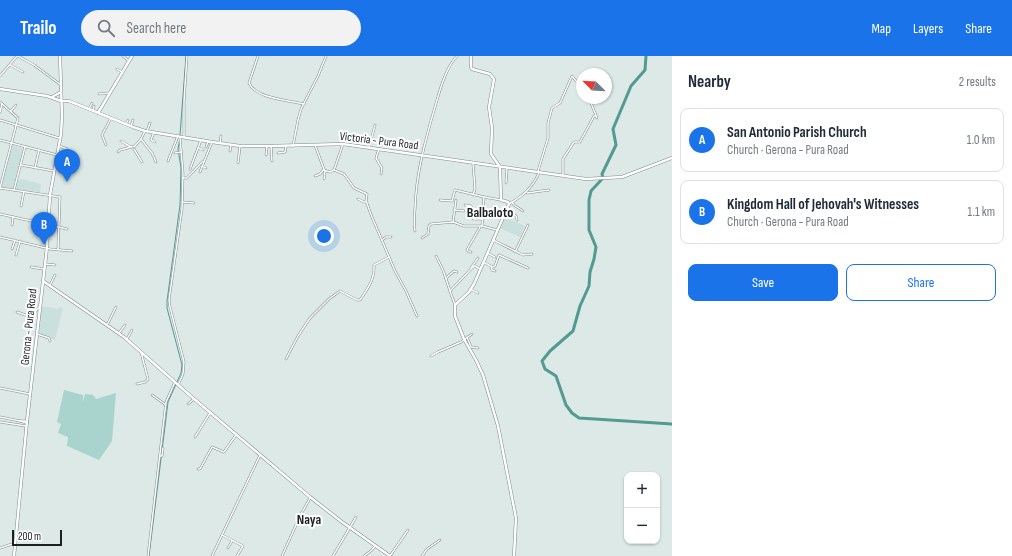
<!DOCTYPE html>
<meta charset="utf-8">
<style>
:root{--surface:#fff;--page:#f2f2f3;--text:#1f2937;--muted:#747a83;--line:#e0e1e3;--accent:#1a73e8}
body{margin:0;font-family:"Sofia Sans Condensed",sans-serif;background:var(--page);color:var(--text)}
.controls{position:absolute;right:12px;bottom:12px;display:grid;overflow:hidden;border-radius:8px;box-shadow:0 1px 3px #0004}
.controls button{width:36px;height:36px;display:grid;place-items:center;padding:0;border:0;border-bottom:1px solid var(--line);background:var(--surface);color:var(--text);font:20px sans-serif}
.compass{position:absolute;left:576px;top:12px;width:36px;height:36px;border-radius:50%;background:var(--surface);box-shadow:0 1px 3px #0004;rotate:294deg}
.scale{position:absolute;left:12px;bottom:10px;width:50px;box-sizing:border-box;padding-left:4px;border:2px solid #1d2221;border-top:0;font-size:11px;line-height:14px;white-space:nowrap;color:#1d2221;-webkit-text-stroke:3px #fff;paint-order:stroke}
.you{position:absolute;left:324px;top:180px;width:14px;height:14px;margin:-10px;border:3px solid #fff;border-radius:50%;background:#1a73e8;box-shadow:0 0 0 6px #1a73e833}
.badge{display:grid;place-items:center;width:26px;height:26px;border-radius:50%;background:var(--accent);color:#fff;font-size:13px;font-weight:700}
.pin{position:absolute;translate:-50% -33px;filter:drop-shadow(0 1px 2px #0008)}
.pin::after{content:'';position:absolute;top:21px;width:14px;height:12px;background:inherit;clip-path:polygon(0 0,100% 0,50% 100%)}
.list{margin:0;padding:0;list-style:none}
h2{display:flex;justify-content:space-between;align-items:center;height:52px;margin:0;padding:0 16px;font-size:17px}
h2 small{font-size:13px;font-weight:400;color:var(--muted)}
.list li{display:grid;grid-template-columns:26px 1fr auto;gap:12px;align-items:center;box-sizing:border-box;height:64px;margin:0 8px 8px;padding:0 8px;border:1px solid var(--line);border-radius:8px}
.list b{display:block;font-size:15px;white-space:nowrap}
.list p{margin:0;font-size:13px;white-space:nowrap;color:var(--muted)}
.list em{font-size:13px;font-style:normal;color:var(--muted)}
.actions{display:flex;gap:8px;padding:12px 16px}
.actions a{flex:1;padding:9px 0;border:1px solid var(--accent);border-radius:8px;text-align:center;font-size:14px;color:var(--accent)}
.actions .main{background:var(--accent);color:#fff}
.icon{flex:none;width:22px;height:22px;fill:none;stroke:currentColor;stroke-width:2;stroke-linecap:round;stroke-linejoin:round}
.map{position:relative;flex:none;width:672px;height:500px;overflow:hidden}
header{display:flex;align-items:center;gap:24px;box-sizing:border-box;height:56px;padding:0 20px;background:var(--accent);color:#fff}
header strong{font-size:19px}
nav{display:flex;gap:22px;margin-inline-start:auto;font-size:14px}
.search{width:280px;height:36px;background:var(--page);display:flex;align-items:center;gap:10px;box-sizing:border-box;padding:0 14px;border-radius:22px;color:var(--muted);font-size:15px}
main{display:flex}
aside{flex:1;background:var(--surface)}
.map>svg:first-child{display:block}
</style>
<header>
<strong>Trailo</strong>
<div class="search"><svg class="icon" aria-label="search" viewBox="0 0 24 24"><circle cx="10" cy="10" r="6"/><path d="M15 15l6 6"/></svg>Search here</div>
<nav><a>Map</a><a>Layers</a><a>Share</a></nav>
</header>
<main>
<div class="map">
<svg width="672" height="500" viewBox="0 0 672 500">
<rect width="100%" height="100%" fill="#dce9e7"/>
<g fill="#c9e0dd">
<path d="M11 89 24 93 13 132 1 131Z"/>
<path d="M22 123 41 128 40 136 16 133 17 124Z"/>
<path d="M504 161 525 170 520 181 499 172Z"/>
<path d="M42 250 59 253V251L63 252 55 284 39 279Z"/>
</g>
<path fill="#a9d3cd" d="M64 334 83 339V346L85 338 93 339 96 343 116 337 112 385 99 404 67 390 68 381 58 377 61 368 57 366Z"/>
<g fill="none" stroke-linecap="round" stroke-linejoin="round">
<g stroke="#529a92" stroke-width="1">
<path d="M180 79 186 0"/>
<path d="M149 500 168 346 181 317 182 309 167 252V245L180 149 181 112 178 93 180 82"/>
</g>
<path stroke="#529a92" stroke-width="3" d="M646 0 645 14 631 30 613 73 616 89 602 118 603 122 591 135 589 144V174L596 191 594 203 590 216 589 230 580 250 573 275 550 295 542 305 545 313 556 320 566 349 572 357 579 362 672 368"/>
<g stroke="#7d8a88" stroke-width="2.5">
<g id="minor">
<path d="M18 0 34 9 61 29"/>
<path d="M123 0 129 5"/>
<path d="M258 0 249 27C256 43 289 44 304 48"/>
<path d="M10 9 23 16"/>
<path d="M117 13 122 16"/>
<path d="M0 20 17 0"/>
<path d="M99 38 110 37"/>
<path d="M589 42 597 62"/>
<path d="M0 46 18 62 0 132"/>
<path d="M89 53 92 47"/>
<path d="M93 54 94 50"/>
<path d="M11 55 16 49"/>
<path d="M0 56 2 48"/>
<path d="M0 64 59 82"/>
<path d="M126 68 128 64"/>
<path d="M131 70 133 64"/>
<path d="M145 75 141 83 152 97 156 106"/>
<path d="M147 75 150 67"/>
<path d="M154 76 151 84 155 86"/>
<path d="M184 81V45L187 0"/>
<path d="M0 84 57 99"/>
<path d="M121 85 131 91"/>
<path d="M220 87 221 80"/>
<path d="M343 88 334 114 344 118 354 132 367 138 366 145 372 161 395 215 406 235 417 260"/>
<path d="M106 89 102 79 111 62"/>
<path d="M315 89 325 116 324 123"/>
<path d="M59 90 67 93"/>
<path d="M271 90 272 105"/>
<path d="M293 90 298 64 301 53 318 20 326 0"/>
<path d="M206 91 208 86"/>
<path d="M199 92 203 94"/>
<path d="M369 92 375 69"/>
<path d="M134 93 142 106"/>
<path d="M379 93 376 102 382 112 381 118"/>
<path d="M230 95 231 89"/>
<path d="M118 96 120 94 135 90 141 83"/>
<path d="M175 97 181 96"/>
<path d="M278 97 285 96 286 90"/>
<path d="M266 99 267 90"/>
<path d="M168 105 178 80"/>
<path d="M238 107 240 90"/>
<path d="M473 108 475 133 473 139"/>
<path d="M21 109 54 115"/>
<path d="M202 110 206 112"/>
<path d="M35 112 39 94"/>
<path d="M190 113 201 84"/>
<path d="M538 115 548 82V67L552 52 560 47 572 20 582 32"/>
<path d="M200 116 212 86"/>
<path d="M563 119V103L574 86H580L594 60H596"/>
<path d="M315 120 320 118 323 114 330 116 334 114"/>
<path d="M183 122H187L203 105"/>
<path d="M506 127 507 113"/>
<path d="M0 132 60 141 58 193"/>
<path d="M14 134 25 91"/>
<path d="M527 137 549 134"/>
<path d="M358 143 364 146H367"/>
<path d="M440 144 452 145 455 134 484 141"/>
<path d="M183 146 194 147"/>
<path d="M512 146 514 149 523 155"/>
<path d="M509 148C523 140 532 132 539 117"/>
<path d="M465 149 471 150 474 155H483"/>
<path d="M21 150 24 135"/>
<path d="M454 154 464 155"/>
<path d="M507 154 516 160 517 164"/>
<path d="M0 158 67 173"/>
<path d="M473 163H483"/>
<path d="M453 166 456 144"/>
<path d="M12 169 13 161"/>
<path d="M497 174 482 170 484 141 501 144"/>
<path d="M415 175C414 168 414 161 415 153 416 118 425 85 435 51 440 34 445 13 457 0"/>
<path d="M0 181 50 193 72 195"/>
<path d="M422 182 428 178 429 170 431 168 453 166 464 170H482"/>
<path d="M382 184 386 181H391"/>
<path d="M493 184 523 199 532 198"/>
<path d="M12 193 15 184"/>
<path d="M471 196H469L467 194 480 171"/>
<path d="M515 196 528 169"/>
<path d="M487 197 495 201"/>
<path d="M16 199 20 185"/>
<path d="M436 200 443 214 450 235"/>
<path d="M483 206 491 210 492 214 495 215"/>
<path d="M45 208 55 209"/>
<path d="M31 211 44 213"/>
<path d="M492 211 495 210 499 199 528 212"/>
<path d="M471 212 478 202"/>
<path d="M446 222 454 215 457 216"/>
<path d="M50 229 55 219"/>
<path d="M470 233 478 237"/>
<path d="M455 249 450 235 473 211 475 210 480 213"/>
<path d="M17 256 31 261 39 251"/>
<path d="M107 269 116 251"/>
<path d="M119 277 125 269"/>
<path d="M37 278 49 282 50 285"/>
<path d="M467 281 471 291 478 292"/>
<path d="M127 283 132 274"/>
<path d="M431 300 438 296 461 286 472 278"/>
<path d="M286 303 298 280 310 262 329 243 340 235 357 244H360C368 232 375 223 374 209L389 201"/>
<path d="M137 328 145 326 148 323 141 296"/>
<path d="M178 329 183 318 184 306 170 251 169 244 182 153 183 118 180 81"/>
<path d="M0 332 30 338"/>
<path d="M152 339 166 349"/>
<path d="M188 348 194 343"/>
<path d="M0 361 20 365H27"/>
<path d="M20 365 27 367"/>
<path d="M0 366 26 370"/>
<path d="M195 381 210 357"/>
<path d="M160 400H162L163 392"/>
<path d="M198 413H200L212 391 224 396 236 379"/>
<path d="M222 479 243 490 237 500"/>
<path d="M0 492 15 487"/>
<path d="M228 492 232 485"/>
<path d="M148 500 166 346 175 326"/>
<path d="M212 500 260 399"/>
<path d="M282 500 300 460 310 442"/>
<path d="M333 500 356 461"/>
<path d="M364 500 372 494 375 490"/>
<path d="M390 500 408 474"/>
<path d="M422 500 427 493 440 484"/>
</g>
</g>
<g stroke="#7d8a88" stroke-width="3.5">
<g id="tertiary">
<path d="M471 0V11L472 13 490 18 494 23 489 51 492 72 491 98 500 111 501 144 508 146 509 148 474 228 469 236 455 249V260L464 283 476 304 483 319 498 370 516 462 514 500"/>
<path d="M98 57 132 0"/>
<path d="M43 225 124 281 193 342 310 441 342 466 390 500"/>
</g>
</g>
<g stroke="#7d8a88" stroke-width="3.5">
<g id="secondary">
<path d="M0 33 47 40 61 45H69L133 71 145 75 212 86 240 90H271L343 88 586 123 622 121 672 102"/>
<path d="M52 41 61 36"/>
<path d="M14 500 27 365 47 191 50 139 61 78 62 60 60 0"/>
</g>
</g>
<use href="#minor" stroke="#fff" stroke-width="1.5"/>
<use href="#tertiary" stroke="#fff" stroke-width="2.5"/>
<use href="#secondary" stroke="#fff" stroke-width="2.5"/>
</g>
<g text-anchor="middle" dominant-baseline="central" stroke-width="4" stroke-linejoin="round" paint-order="stroke">
<g font-size="12" fill="#1d2221" stroke="#fff">
<text transform="translate(379 85) rotate(7)">Victoria - Pura Road</text>
<text transform="translate(29 271) rotate(-84)">Gerona - Pura Road</text>
</g>
<g font-size="14" font-weight="bold" fill="#1d2221" stroke="#fff">
<text x="490" y="156">Balbaloto</text>
<text x="309" y="463">Naya</text>
</g>
</g>
</svg>
<div class="controls">
<button>+</button>
<button>−</button>
</div>
<svg class="compass" viewBox="-18 -18 36 36"><path d="M0-13l5 13h-10z" fill="#e53935"/><path d="M0 13l5-13h-10z" fill="#747a83"/></svg>
<div class="scale">200 m</div>
<div class="you"></div>
<div class="pin badge" style="left:67px;top:126px">A</div>
<div class="pin badge" style="left:44px;top:189px">B</div>
</div>
<aside>
<h2>Nearby<small>2 results</small></h2>
<ul class="list">
<li><span class="badge">A</span><div><b>San Antonio Parish Church</b><p>Church · Gerona - Pura Road</p></div><em>1.0 km</em></li>
<li><span class="badge">B</span><div><b>Kingdom Hall of Jehovah's Witnesses</b><p>Church · Gerona - Pura Road</p></div><em>1.1 km</em></li>
</ul>
<div class="actions"><a class="main">Save</a><a>Share</a></div>
</aside>
</main>
